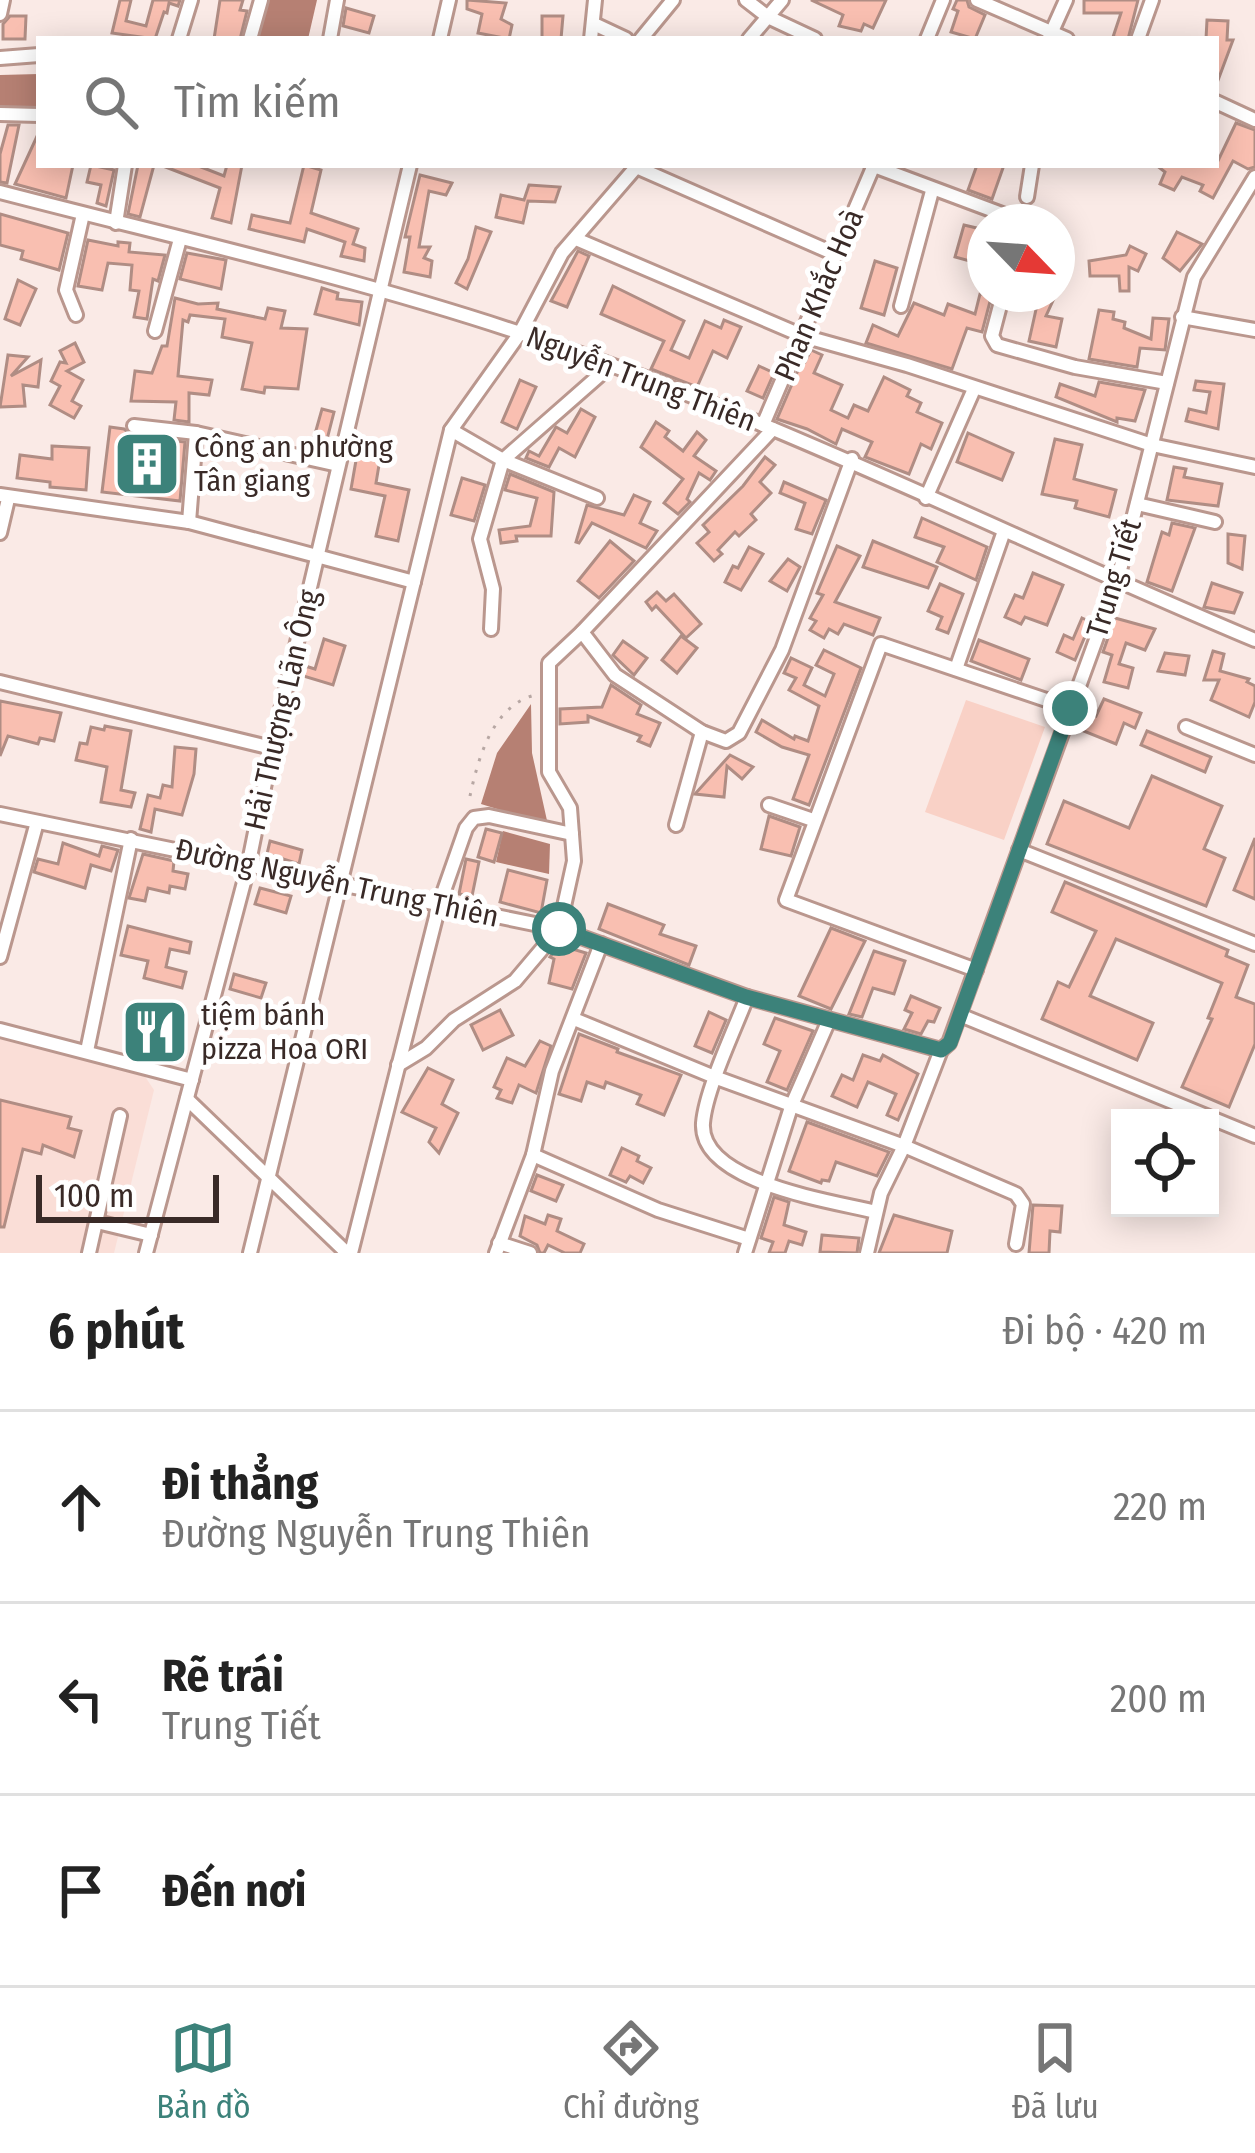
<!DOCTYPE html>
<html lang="vi">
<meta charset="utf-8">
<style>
:root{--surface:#fff;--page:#f6f6f6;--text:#222;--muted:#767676;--line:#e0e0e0;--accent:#3c827a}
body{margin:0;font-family:"Fira Sans Condensed",sans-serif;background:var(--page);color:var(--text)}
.controls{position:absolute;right:36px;bottom:36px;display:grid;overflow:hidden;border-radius:0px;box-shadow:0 6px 30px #0003}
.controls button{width:108px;height:108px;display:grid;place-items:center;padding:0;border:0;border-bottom:3px solid var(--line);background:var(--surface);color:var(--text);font:60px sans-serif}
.compass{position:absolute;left:967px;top:204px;width:108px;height:108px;border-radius:50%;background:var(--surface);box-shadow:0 6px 30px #0003;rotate:115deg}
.scale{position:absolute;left:36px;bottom:30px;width:183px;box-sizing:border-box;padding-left:12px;border:6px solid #392a27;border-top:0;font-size:33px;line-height:42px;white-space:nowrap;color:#392a27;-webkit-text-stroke:9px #fff;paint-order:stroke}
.stop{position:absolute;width:36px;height:36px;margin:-27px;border:9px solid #3c827a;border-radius:50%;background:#fff}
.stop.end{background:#3c827a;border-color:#fff;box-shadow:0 3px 12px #0008}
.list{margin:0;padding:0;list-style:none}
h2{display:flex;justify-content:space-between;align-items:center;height:156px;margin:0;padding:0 48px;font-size:51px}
h2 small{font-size:39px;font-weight:400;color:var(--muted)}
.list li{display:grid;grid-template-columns:78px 1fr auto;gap:36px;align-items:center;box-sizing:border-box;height:192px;padding:0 48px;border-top:3px solid var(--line)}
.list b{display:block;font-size:45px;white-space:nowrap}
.list p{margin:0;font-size:39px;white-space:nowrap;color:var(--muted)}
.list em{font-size:39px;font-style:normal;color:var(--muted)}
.icon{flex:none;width:66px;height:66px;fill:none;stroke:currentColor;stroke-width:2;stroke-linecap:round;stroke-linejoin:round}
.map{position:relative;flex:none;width:1255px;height:1253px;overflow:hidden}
.search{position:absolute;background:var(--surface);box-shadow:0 6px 30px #0003;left:36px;right:36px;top:36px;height:132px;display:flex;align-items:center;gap:30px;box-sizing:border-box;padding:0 42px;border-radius:0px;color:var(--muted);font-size:45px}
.sheet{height:732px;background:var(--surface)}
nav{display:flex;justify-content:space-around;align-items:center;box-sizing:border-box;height:168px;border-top:3px solid var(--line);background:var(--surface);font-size:33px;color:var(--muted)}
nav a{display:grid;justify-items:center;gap:6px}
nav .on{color:var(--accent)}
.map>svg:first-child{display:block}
</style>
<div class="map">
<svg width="1255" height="1253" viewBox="0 0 1255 1253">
<rect width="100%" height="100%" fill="#faeae6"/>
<path fill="#faded7" d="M0 1039 144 1075 154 1090 114 1253H0Z"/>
<path fill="#f9d1c6" d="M966 700 1045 727 1004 840 925 812Z"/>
<g fill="#b68073">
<path d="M269 0H317L308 39H258Z"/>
<path d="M39 74V112H0V75Z"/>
<path d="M531 704 532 753 548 825 481 804 497 753Z"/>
<path d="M503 831 550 844 549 874 496 862Z"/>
</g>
<g fill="#f9bfb1" stroke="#b08d84" stroke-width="3">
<path d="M120 0H131L126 21 146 26 153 0H180L178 6 169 3 167 13 164 12 155 39 112 33Z"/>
<path d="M220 0H243L240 10 247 11 240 39H214Z"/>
<path d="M467 0 506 3 501 19 512 25 509 39 478 33 482 14 467 9Z"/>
<path d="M811 0H886L873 28 864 24 861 31 839 26 843 15Z"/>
<path d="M957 0H967L969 7 985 15 975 39 951 32 958 11 953 9Z"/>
<path d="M1084 0H1138L1128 39 1113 37 1121 13H1084Z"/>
<path d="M346 8 374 16 369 33 343 26Z"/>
<path d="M10 16H26L25 39H3V24Z"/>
<path d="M542 16H563L561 39 542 38Z"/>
<path d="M1207 20 1228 21 1227 40H1233L1217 83 1216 39H1206Z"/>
<path d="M1236 123 1255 130V167L1248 169 1233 161 1213 198 1200 191 1203 185 1182 177 1174 190 1160 184 1165 172 1156 165H1216Z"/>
<path d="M8 125H19L7 183 0 182V154Z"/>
<path d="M39 132V165H73L66 198 15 184Z"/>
<path d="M91 165 114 170 106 206 97 203 101 185 87 182Z"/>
<path d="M138 165H154L140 217 128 214Z"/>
<path d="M196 165 224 176 227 165H242L231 223 212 218 220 188 163 166Z"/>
<path d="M304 165 321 170 311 213 358 229 353 244 365 248 364 261 341 256 345 242 307 229 304 242 249 229 252 215 290 223Z"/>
<path d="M977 165H1004L992 199 968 190Z"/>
<path d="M420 175 452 183 446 195 429 191 419 247H430L424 258 432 261 430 277 404 272 410 237H405Z"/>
<path d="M529 185 560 187 555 202 528 201 523 223 496 217 501 195 524 200Z"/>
<path d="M0 214 68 233 59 270 21 259 23 251 0 245Z"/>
<path d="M964 225 985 230 981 264 955 257Z"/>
<path d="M476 227 491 232 467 289 456 283 468 259Z"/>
<path d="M1177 232 1202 244 1180 271 1163 258Z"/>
<path d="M88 240 118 246V242L130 243 129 252 165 255 158 281 153 279 147 319 134 317 139 291 130 290 132 265 108 263 102 290 78 286Z"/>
<path d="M1130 246 1146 254 1138 271 1129 267V291H1120L1119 276H1090L1089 261 1126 255Z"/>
<path d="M578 251 589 256 567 307 551 301Z"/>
<path d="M187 253 226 260 221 289 180 279Z"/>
<path d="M875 261 897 268 884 315 861 308Z"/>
<path d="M18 280 36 289 20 325 5 319Z"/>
<path d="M613 286 684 321 671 350 689 358 705 321 721 328 724 320 741 327 727 358 713 351 697 387 651 369 664 341 601 314Z"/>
<path d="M322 288 338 293 337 299 362 302 359 325 315 314Z"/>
<path d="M980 294H992L982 332 967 328 952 369 866 343 873 325 898 336 914 303 944 315 948 304 975 314Z"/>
<path d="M1033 294H1056L1046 316 1062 319 1056 347 1029 341 1037 305 1030 302Z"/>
<path d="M175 298 198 304 218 303 217 309 265 319 268 308 285 311 281 328 307 329 298 389 265 387 264 393 242 389 252 343 222 337 225 319 190 315 188 322 183 320 178 376 212 380 209 395 189 393V422L174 420 176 402 131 401 135 371 152 373 162 346H167Z"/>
<path d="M1099 310 1114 312 1113 319 1125 322 1124 328 1151 339 1153 318 1169 319 1165 350 1140 348 1137 367 1089 359Z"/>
<path d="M75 343 84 362 67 371 83 380 72 401 81 406 74 418 50 405 60 386 51 381 60 362 66 363 60 351Z"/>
<path d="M811 350 822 355 814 373 842 385 831 410 848 418 854 405 868 411 884 377 910 390 907 396 921 403 917 412 942 423 931 449 921 444 909 474 865 457 872 442 842 429 836 444 807 429 777 419 802 361 805 362Z"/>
<path d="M8 355 28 357 11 376 41 360 38 387 23 385 25 406 0 407Z"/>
<path d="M759 366 774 373 763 398 747 391Z"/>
<path d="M520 380 536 387 517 429 502 422Z"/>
<path d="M1196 381 1224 384 1218 429 1186 421 1189 409 1206 413 1210 392 1194 390Z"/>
<path d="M1099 382 1145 390 1135 421 1117 418V422L1056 397 1060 384 1095 396Z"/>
<path d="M322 409 334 412 324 451 311 448Z"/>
<path d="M581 409 595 417 575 457 559 448 549 467 526 458 529 451 539 456 556 427 567 433Z"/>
<path d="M656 422 669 431 665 437 683 451 697 432 706 440 694 456 716 471 710 480 699 473 687 499 690 502 678 514 664 503 683 479 641 447Z"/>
<path d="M110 427 124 429 133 436 185 442 180 501 102 492Z"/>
<path d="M968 433 1013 453 1002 480 957 462Z"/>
<path d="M1055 439 1082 445 1074 479 1116 490 1109 517 1075 508 1077 501 1042 494Z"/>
<path d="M52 446 89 448 86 490 50 487V482L17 478 20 455 52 459Z"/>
<path d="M358 449 381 453 376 483 409 490 398 541 376 536 385 496 351 489Z"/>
<path d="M765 457 775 465 760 482 771 493 751 514 756 520 739 536 735 532 718 550 722 554 714 561 697 543 709 532 703 525 743 486Z"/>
<path d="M1174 467 1186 469 1184 477 1222 484 1218 506 1167 500Z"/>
<path d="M510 474 554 492 551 536H516L517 541 501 543 499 530 530 526 537 498 505 490Z"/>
<path d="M462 478 485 485 474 521 451 515Z"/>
<path d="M784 482 826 500 812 534 796 529 805 503 780 493Z"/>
<path d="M634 495 650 502 640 523 657 531 646 548 592 523 579 543 576 542 587 505 624 515Z"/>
<path d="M922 518 987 547 976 580 937 562 944 547 915 537Z"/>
<path d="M1172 523 1195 528 1172 591 1147 582 1162 532 1169 535Z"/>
<path d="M1228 534 1245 536 1242 569 1228 563Z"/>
<path d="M610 541 634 561 599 598 578 581Z"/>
<path d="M873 541 937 567 928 588 863 567Z"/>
<path d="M837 546 860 556 835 602 880 618 873 635 844 624 838 634 829 629 824 638 810 630 816 621 810 618 823 595 817 593Z"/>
<path d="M749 547 763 554 741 590 725 582 733 566 738 568Z"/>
<path d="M788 559 800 567 787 591 770 581Z"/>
<path d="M1033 573 1063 585 1047 625 1025 617 1021 624 1005 617 1015 595 1023 598Z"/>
<path d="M1212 583 1242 593 1234 613 1204 607Z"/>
<path d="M940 584 963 594 948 633 937 629 942 617 928 611Z"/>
<path d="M657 592 666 601 674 594 701 624 686 638 656 606 652 610 646 602Z"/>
<path d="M1082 618 1091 622 1075 660 1057 652 1064 635 1073 639Z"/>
<path d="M1115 618 1155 629 1145 650 1126 643 1119 664 1133 668 1128 688 1104 682 1112 655 1103 652Z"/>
<path d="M681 636 697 648 677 673 662 660Z"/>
<path d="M324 639 345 646 333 685 300 675 302 665 315 669Z"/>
<path d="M979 640 1029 659 1021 680 971 661Z"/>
<path d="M623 641 647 658 634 675 613 655Z"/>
<path d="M824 650 861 668 809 805 793 799 809 755 782 747 756 732 762 720 794 739 795 736 808 741 819 706 789 690 796 678 784 673 791 658 812 668 804 685 825 696 834 674 816 665Z"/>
<path d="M1213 651 1224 654 1220 671 1249 679 1247 682 1255 686V702L1249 717 1211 700 1219 680H1204Z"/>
<path d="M1165 653 1189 656 1185 675 1158 671Z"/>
<path d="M611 685 641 705 637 714 660 723 650 746 638 741 641 736 588 716V722L560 724V709L602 707Z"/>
<path d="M1104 699 1141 713 1135 728 1124 723 1116 744 1081 730 1088 713 1096 716Z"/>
<path d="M0 701 61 713 54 741 40 738 38 744 8 736 0 756Z"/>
<path d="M105 726 131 731 121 790 135 793 131 807 101 802 107 767 76 760 80 743 87 744 91 727 104 730Z"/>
<path d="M1147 731 1211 757 1205 772 1141 745Z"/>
<path d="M175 747 196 749 194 774 182 815 155 809 151 832 140 829 148 795 160 798 163 785 172 787Z"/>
<path d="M730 755 753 767 742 779 727 766 724 797 695 794Z"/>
<path d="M1152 776 1222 806 1204 849 1225 858 1206 906 1047 844 1064 801 1129 828Z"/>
<path d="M769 816 800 827 791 856 761 849Z"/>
<path d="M486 829 502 833 494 862 478 857Z"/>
<path d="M1255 838V899L1234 890Z"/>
<path d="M270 841 302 850 299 864 267 854Z"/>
<path d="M63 843 99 856 102 846 118 850 111 871 91 865 85 888 34 872 38 859 58 864Z"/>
<path d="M143 854 174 861 173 871 188 874 185 889 170 886 169 893 148 888 145 901 129 898Z"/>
<path d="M466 859 479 862 472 896 459 894Z"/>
<path d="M508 870 547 880 541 913 500 902Z"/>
<path d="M1065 882 1228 950 1226 956 1248 965 1236 997 1255 1004V1044L1229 1107 1182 1087 1212 1019 1208 1018 1222 983 1116 939 1090 996 1153 1023 1137 1060 1042 1019 1058 982 1069 987 1096 931 1052 912Z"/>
<path d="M260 888 291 896 286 913 255 904Z"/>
<path d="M608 904 664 925 660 934 696 946 689 965 599 929Z"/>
<path d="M128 926 191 942 189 953 170 949 166 967 186 972 182 988 144 978 148 961 121 955Z"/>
<path d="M831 928 865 941 831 1009 799 996Z"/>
<path d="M559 945 586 953 572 989 549 983 554 959 550 957Z"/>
<path d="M874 951 905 961 894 994 873 988 862 1017 849 1014Z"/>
<path d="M234 974 266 983 261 998 230 989Z"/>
<path d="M911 996 940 1008 934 1022 928 1021 921 1034 904 1029 912 1013 905 1010Z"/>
<path d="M500 1010 513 1035 483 1050 471 1025Z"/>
<path d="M709 1012 726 1020 712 1053 695 1046Z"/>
<path d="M775 1018 813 1031 787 1090 767 1082 780 1051 764 1044Z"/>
<path d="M141 1020 173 1029 169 1044 137 1035Z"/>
<path d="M579 1034 618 1049 617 1052 681 1075 664 1115 637 1104 641 1095 606 1082 604 1088 587 1082 581 1101 559 1094Z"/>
<path d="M540 1041 551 1046 536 1093 519 1085 512 1103 497 1098 501 1090 494 1087 507 1058 525 1066Z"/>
<path d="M863 1055 880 1061 883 1055 918 1074 898 1120 887 1115 896 1094 868 1082 857 1107 832 1096 842 1075 853 1080Z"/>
<path d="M428 1068 453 1080 442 1104 458 1113 439 1153 429 1142 436 1128 402 1112Z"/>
<path d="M0 1100 71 1117 68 1128 81 1131 74 1157 43 1145 41 1154 23 1149 4 1227H0Z"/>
<path d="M807 1122 889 1152 877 1176 836 1162 829 1181 822 1180 821 1183 789 1171Z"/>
<path d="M622 1148 639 1156 637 1161 651 1168 643 1183 630 1176 626 1182 610 1175Z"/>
<path d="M537 1175 563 1185 556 1201 531 1191Z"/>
<path d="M774 1197 789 1202 784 1225 806 1232 802 1245 789 1241 785 1253H769L773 1242 761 1238Z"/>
<path d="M1033 1205 1062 1206 1060 1232 1050 1231 1049 1253H1029Z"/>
<path d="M548 1215 561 1219 557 1231 584 1244 580 1253H565L548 1245 544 1253H540L537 1245 520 1236 525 1216 545 1224Z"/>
<path d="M894 1215 952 1231 947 1253H879Z"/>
<path d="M822 1235 859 1238 857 1253 820 1252Z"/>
</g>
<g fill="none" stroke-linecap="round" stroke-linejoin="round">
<g stroke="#ba978e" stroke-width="18">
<g id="minor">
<path d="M746 0 768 17 815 39"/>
<path d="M977 0 1067 39"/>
<path d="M0 14 3 0"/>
<path d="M594 24 626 39"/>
<path d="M1049 38 1066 0"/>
<path d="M179 39 191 0"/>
<path d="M250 39 261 0"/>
<path d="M330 39 337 0"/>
<path d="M440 39 449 0"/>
<path d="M591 39 595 0"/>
<path d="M641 39 673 0"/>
<path d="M749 39 782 0"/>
<path d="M927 39 943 0"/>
<path d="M1138 39 1152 0"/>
<path d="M0 58 39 55"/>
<path d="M1216 102 1255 120"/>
<path d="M0 114 39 115"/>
<path d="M871 165 1002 214 1013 222"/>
<path d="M634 166 837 255"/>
<path d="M0 192C173 237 348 276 517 332 771 416 1009 537 1255 640"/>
<path d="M1027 197 1032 165"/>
<path d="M116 223 125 165"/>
<path d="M576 239 803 336 907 365 1152 445 1255 467"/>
<path d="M1003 294 992 336 997 345 1075 367 1167 383"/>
<path d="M901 306 932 191"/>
<path d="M76 315 66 290 83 214"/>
<path d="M1182 317 1255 330"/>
<path d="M155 331 180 239"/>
<path d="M763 425 874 165"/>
<path d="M134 426 196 433 338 465"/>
<path d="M451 430 503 460 597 498"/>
<path d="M0 495 189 522 414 582"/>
<path d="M926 498 974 389"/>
<path d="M1137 504 1215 522"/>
<path d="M189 522 196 433"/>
<path d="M0 533 8 499"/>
<path d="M491 629 493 589 480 539 503 460 610 366"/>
<path d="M582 632 615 675 702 732 726 741 739 733 782 650 852 459"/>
<path d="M956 669 1004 531"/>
<path d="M0 682 272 748"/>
<path d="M1186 727 1255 755"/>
<path d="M769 805 813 820"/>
<path d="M0 814 559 929 747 997 941 1050 949 1043 1117 582 1194 277 1255 177"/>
<path d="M676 825 702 732"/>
<path d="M1019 850 1255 944"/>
<path d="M0 957 37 822"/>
<path d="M976 970 786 900 881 644 1070 708"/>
<path d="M747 997C734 1031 706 1089 703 1123 699 1183 833 1201 876 1212"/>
<path d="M960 1015 1255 1136"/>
<path d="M574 1019 717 1078 904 1146 1016 1194 1023 1204 1016 1244"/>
<path d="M0 1030 192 1080"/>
<path d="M87 1051 131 839"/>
<path d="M398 1065 426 1048 454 1020 515 981 559 929 574 861 570 808 549 772V663L582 632 773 429"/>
<path d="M187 1099 347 1253"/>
<path d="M533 1155 658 1210 749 1239"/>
<path d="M97 1222 151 1235"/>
<path d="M499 1243 530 1253"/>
<path d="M89 1253 120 1116"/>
<path d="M146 1253 248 867 272 748 410 165"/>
<path d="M250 1253 451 430 520 333 562 253 638 165"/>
<path d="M351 1253 439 905 466 828 474 818 489 816 572 834"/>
<path d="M496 1253 533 1155 552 1071 601 944"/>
<path d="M745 1253 791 1107 829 1020"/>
<path d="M867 1253 881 1193 904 1146 941 1050"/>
</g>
</g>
<path stroke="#b7a7a3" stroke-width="3" stroke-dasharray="3 9" stroke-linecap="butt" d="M470 796C478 759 492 706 535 695"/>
<use href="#minor" stroke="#fff" stroke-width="12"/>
</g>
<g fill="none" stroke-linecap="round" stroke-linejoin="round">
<path stroke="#3c827a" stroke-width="15" d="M559 929 746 997 941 1050 950 1043 1070 708"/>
</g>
<defs>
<g id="building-square" transform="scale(3.45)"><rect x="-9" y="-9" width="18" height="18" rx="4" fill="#3c827a" stroke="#fff"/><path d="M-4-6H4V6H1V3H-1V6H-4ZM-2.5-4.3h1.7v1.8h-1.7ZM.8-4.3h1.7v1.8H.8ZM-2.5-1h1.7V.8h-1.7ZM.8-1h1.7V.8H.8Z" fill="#fff"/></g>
<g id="restaurant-square" transform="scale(3.45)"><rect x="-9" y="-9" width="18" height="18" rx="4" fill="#3c827a" stroke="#fff"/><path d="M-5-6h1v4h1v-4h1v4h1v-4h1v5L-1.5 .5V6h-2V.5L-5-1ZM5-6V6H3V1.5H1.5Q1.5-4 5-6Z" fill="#fff"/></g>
</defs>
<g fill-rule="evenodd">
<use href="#building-square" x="147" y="464"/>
<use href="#restaurant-square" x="155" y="1032"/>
</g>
<g text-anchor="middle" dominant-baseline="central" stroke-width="10" stroke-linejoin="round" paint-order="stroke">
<g font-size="30" fill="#392a27" stroke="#fff">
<text transform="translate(819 295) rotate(-67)">Phan Khắc Hoà</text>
<text transform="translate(641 379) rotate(21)">Nguyễn Trung Thiên</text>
<text transform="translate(1114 578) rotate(-73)">Trung Tiết</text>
<text transform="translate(282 710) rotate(-77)">Hải Thượng Lãn Ông</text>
<text transform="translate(337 883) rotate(12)">Đường Nguyễn Trung Thiên</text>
</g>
<g font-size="30" fill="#392a27" stroke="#fff" text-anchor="start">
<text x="194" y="447">Công an phường<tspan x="194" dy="34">Tân giang</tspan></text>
<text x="201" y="1015">tiệm bánh<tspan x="201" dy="34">pizza Hoa ORI</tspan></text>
</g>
</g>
</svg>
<div class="controls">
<button><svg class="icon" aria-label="locate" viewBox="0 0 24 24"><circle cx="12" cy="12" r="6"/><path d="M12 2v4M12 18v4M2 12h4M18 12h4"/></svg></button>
</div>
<svg class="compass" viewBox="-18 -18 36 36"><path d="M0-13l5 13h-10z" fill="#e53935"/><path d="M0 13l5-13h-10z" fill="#767676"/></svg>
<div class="scale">100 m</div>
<div class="stop" style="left:559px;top:929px"></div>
<div class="stop end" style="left:1070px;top:708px"></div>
<div class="search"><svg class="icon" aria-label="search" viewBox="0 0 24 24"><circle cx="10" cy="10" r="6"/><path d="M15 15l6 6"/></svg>Tìm kiếm</div>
</div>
<section class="sheet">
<h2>6 phút<small>Đi bộ · 420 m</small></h2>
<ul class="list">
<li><svg class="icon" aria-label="ahead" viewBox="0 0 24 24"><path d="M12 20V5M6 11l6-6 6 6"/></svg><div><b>Đi thẳng</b><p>Đường Nguyễn Trung Thiên</p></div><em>220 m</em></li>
<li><svg class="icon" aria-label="left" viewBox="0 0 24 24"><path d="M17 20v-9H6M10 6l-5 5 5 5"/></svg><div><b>Rẽ trái</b><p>Trung Tiết</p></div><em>200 m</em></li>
<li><svg class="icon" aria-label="arrive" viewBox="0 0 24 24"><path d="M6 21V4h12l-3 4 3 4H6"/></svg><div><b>Đến nơi</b></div></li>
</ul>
</section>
<nav>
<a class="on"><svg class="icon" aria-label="map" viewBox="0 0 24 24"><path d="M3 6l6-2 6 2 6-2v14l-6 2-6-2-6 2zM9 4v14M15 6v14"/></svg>Bản đồ</a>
<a><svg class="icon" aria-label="directions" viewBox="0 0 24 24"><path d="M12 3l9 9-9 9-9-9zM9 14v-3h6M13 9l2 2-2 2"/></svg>Chỉ đường</a>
<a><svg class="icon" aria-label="saved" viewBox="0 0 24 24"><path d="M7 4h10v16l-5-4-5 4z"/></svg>Đã lưu</a>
</nav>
